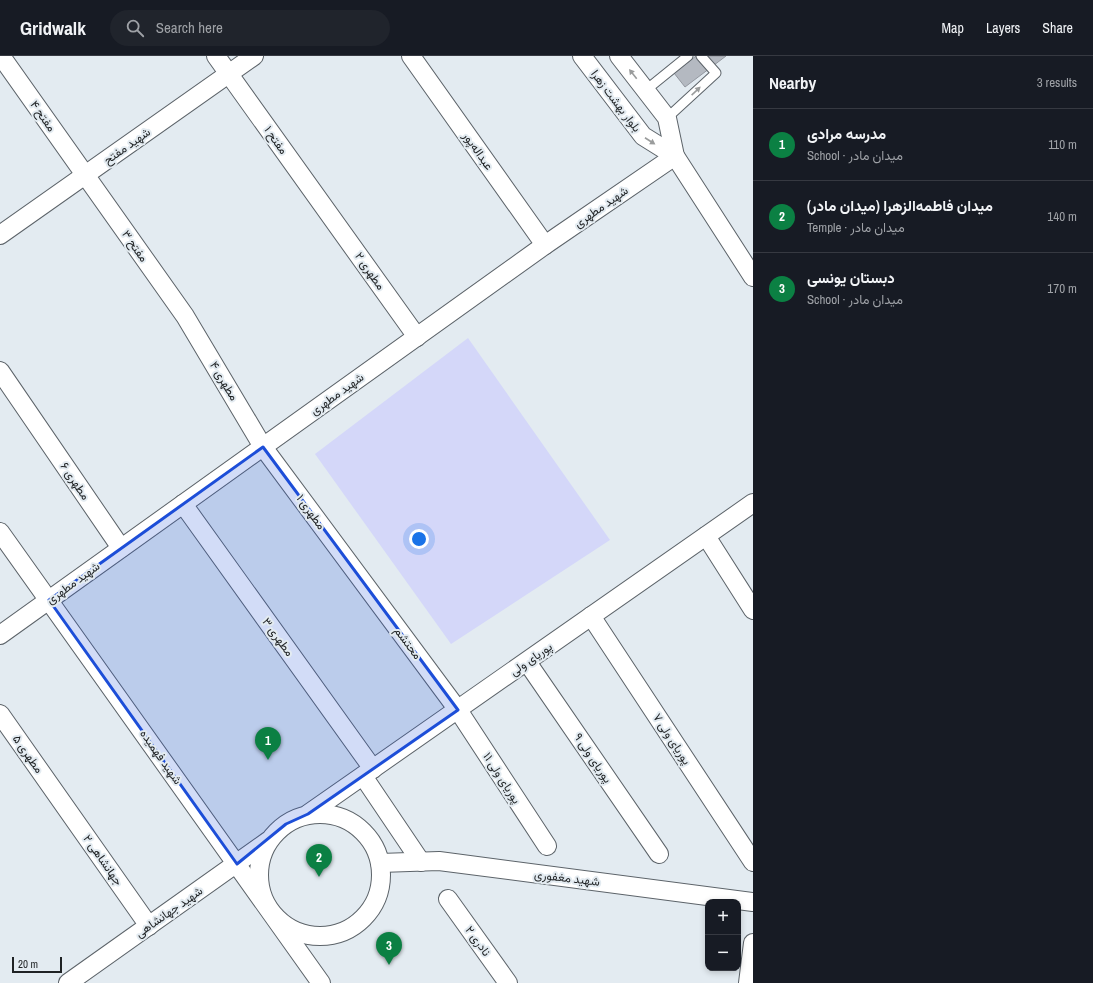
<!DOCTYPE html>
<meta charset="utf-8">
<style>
:root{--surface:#171b24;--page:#20242c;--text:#f1f3f6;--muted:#9ea1a6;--line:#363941;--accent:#0b8043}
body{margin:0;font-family:"Archivo Narrow",Vazirmatn,sans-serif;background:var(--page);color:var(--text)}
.controls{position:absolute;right:12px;bottom:12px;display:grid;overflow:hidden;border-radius:8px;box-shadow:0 2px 6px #0003}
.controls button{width:36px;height:36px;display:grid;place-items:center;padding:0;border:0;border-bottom:1px solid var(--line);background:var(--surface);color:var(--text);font:20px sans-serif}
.scale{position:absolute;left:12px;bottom:10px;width:50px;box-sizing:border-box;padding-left:4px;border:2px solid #1f2224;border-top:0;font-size:11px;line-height:14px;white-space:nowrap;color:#1f2224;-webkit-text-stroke:3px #e3ebf1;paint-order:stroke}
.you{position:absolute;left:419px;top:483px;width:14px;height:14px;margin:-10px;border:3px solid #fff;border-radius:50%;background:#1a73e8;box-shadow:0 0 0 6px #1a73e833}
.badge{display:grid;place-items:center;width:26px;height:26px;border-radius:50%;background:var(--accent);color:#fff;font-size:13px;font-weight:700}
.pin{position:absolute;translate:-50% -33px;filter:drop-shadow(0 1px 2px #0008)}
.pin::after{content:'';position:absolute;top:21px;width:14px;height:12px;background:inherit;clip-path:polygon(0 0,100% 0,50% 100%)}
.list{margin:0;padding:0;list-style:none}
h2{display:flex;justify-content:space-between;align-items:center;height:52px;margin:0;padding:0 16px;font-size:17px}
h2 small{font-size:13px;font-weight:400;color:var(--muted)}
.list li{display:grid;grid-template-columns:26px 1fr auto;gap:12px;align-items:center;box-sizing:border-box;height:72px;padding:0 16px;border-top:1px solid var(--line)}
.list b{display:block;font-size:15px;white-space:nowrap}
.list p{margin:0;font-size:13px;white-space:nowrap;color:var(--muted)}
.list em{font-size:13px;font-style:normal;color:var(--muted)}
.icon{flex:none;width:22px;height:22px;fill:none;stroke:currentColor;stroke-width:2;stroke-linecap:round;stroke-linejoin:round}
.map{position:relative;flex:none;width:753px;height:927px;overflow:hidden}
header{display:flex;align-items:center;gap:24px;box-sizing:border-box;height:56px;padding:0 20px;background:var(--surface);border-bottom:1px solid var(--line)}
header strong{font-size:19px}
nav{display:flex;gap:22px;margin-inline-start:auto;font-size:14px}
.search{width:280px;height:36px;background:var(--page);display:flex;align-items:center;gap:10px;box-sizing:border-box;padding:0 14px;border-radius:22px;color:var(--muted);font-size:15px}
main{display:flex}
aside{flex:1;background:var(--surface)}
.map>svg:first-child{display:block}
</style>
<header>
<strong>Gridwalk</strong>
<div class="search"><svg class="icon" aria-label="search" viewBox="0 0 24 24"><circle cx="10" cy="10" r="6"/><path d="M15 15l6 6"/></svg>Search here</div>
<nav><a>Map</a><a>Layers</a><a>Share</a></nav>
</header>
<main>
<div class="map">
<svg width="753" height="927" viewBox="0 0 753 927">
<rect width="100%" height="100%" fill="#e3ebf1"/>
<path fill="#d4d7f9" d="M468 282 610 484 451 588 315 398Z"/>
<path fill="#b4b9c1" stroke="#93979f" d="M696 0H726L685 31 674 17Z"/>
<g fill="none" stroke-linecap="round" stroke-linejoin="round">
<g stroke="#5c6369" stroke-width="11">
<g id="lane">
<path d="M646 34 688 0"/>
<path d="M667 62 716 17 701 0"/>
</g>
</g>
<g stroke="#5c6369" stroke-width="20">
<g id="street">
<path d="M1 0 185 260 263 391 458 654 547 790"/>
<path d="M216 0 417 281"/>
<path d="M411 0 545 189"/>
<path d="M582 0 643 80 675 100"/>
<path d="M619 0 667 62 675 100 753 221"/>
<path d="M0 179 254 0"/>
<path d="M0 315 121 492"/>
<path d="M183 448 373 713"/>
<path d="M0 476 321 927"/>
<path d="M706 480 753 554"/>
<path d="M591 560 753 806"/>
<path d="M0 579 545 189 675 100"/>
<path d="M527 606 659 798"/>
<path d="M0 658 149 870"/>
<path d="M363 720 421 806"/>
<path d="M308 758 753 447"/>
<circle cx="320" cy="819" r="61"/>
<path d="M380 807 439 805 753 846"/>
<path d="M448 843 508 927"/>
<path d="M68 927 268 785"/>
<path d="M748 927 753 887"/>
</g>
</g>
<use href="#lane" stroke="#fff" stroke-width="9"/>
<use href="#street" stroke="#fff" stroke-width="18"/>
</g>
<defs><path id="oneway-solid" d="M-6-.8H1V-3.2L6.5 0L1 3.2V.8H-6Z"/></defs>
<g fill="#9a9c9c">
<use href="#oneway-solid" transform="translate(633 18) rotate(-128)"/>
<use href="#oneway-solid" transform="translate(696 35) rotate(-43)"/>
<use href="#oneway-solid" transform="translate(650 85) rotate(33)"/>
</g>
<path fill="#1d4ed8" fill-opacity="0.2" stroke="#1d4ed8" stroke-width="3" stroke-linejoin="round" d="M263 391 458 654 308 758 286 768 237 808 49 544Z"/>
<g text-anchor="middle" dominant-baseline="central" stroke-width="4" stroke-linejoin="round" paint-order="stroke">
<g font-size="12" fill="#1f2224" stroke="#e3ebf1">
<text transform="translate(616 45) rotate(53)">بلوار بهشت زهرا</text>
<text transform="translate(43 60) rotate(55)">مفتح ۴</text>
<text transform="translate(276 84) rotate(55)">مفتح ۱</text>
<text transform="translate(127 90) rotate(-35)">شهید مفتح</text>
<text transform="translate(478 95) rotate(55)">عبداله‌پور</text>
<text transform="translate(601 151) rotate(-35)">شهید مطهری</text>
<text transform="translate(135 190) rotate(55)">مفتح ۳</text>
<text transform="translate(370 215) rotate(55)">مطهری ۲</text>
<text transform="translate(224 325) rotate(59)">مطهری ۴</text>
<text transform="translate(337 338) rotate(-36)">شهید مطهری</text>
<text transform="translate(75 425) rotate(56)">مطهری ۶</text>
<text transform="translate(311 456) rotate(54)">مطهری ۱</text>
<text transform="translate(73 527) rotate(-36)">شهید مطهری</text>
<text transform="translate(278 581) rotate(54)">مطهری ۳</text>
<text transform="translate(408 587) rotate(53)">محتشم</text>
<text transform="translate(531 603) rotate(-35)">پوریای ولی</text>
<text transform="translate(672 683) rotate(57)">پوریای ولی ۷</text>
<text transform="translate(28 698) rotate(55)">مطهری ۵</text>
<text transform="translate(161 701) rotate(55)">شهید فهمیده</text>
<text transform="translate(593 702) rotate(56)">پوریای ولی ۹</text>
<text transform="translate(502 722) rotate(57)">پوریای ولی ۱۱</text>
<text transform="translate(103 804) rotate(55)">جهانشاهی ۲</text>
<text transform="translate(567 822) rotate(7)">شهید مغفوری</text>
<text transform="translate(169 856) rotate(-35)">شهید جهانشاهی</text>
<text transform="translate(478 885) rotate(54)">نادری ۲</text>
</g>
</g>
</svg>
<div class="controls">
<button>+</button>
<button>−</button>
</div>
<div class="scale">20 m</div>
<div class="you"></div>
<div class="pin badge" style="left:268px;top:704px">1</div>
<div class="pin badge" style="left:319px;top:821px">2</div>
<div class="pin badge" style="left:389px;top:909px">3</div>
</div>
<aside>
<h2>Nearby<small>3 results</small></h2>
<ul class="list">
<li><span class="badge">1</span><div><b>مدرسه مرادی</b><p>School · میدان مادر</p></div><em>110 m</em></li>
<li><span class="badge">2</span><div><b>میدان فاطمه‌الزهرا (میدان مادر)</b><p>Temple · میدان مادر</p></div><em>140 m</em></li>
<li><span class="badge">3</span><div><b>دبستان یونسی</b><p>School · میدان مادر</p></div><em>170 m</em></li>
</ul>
</aside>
</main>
